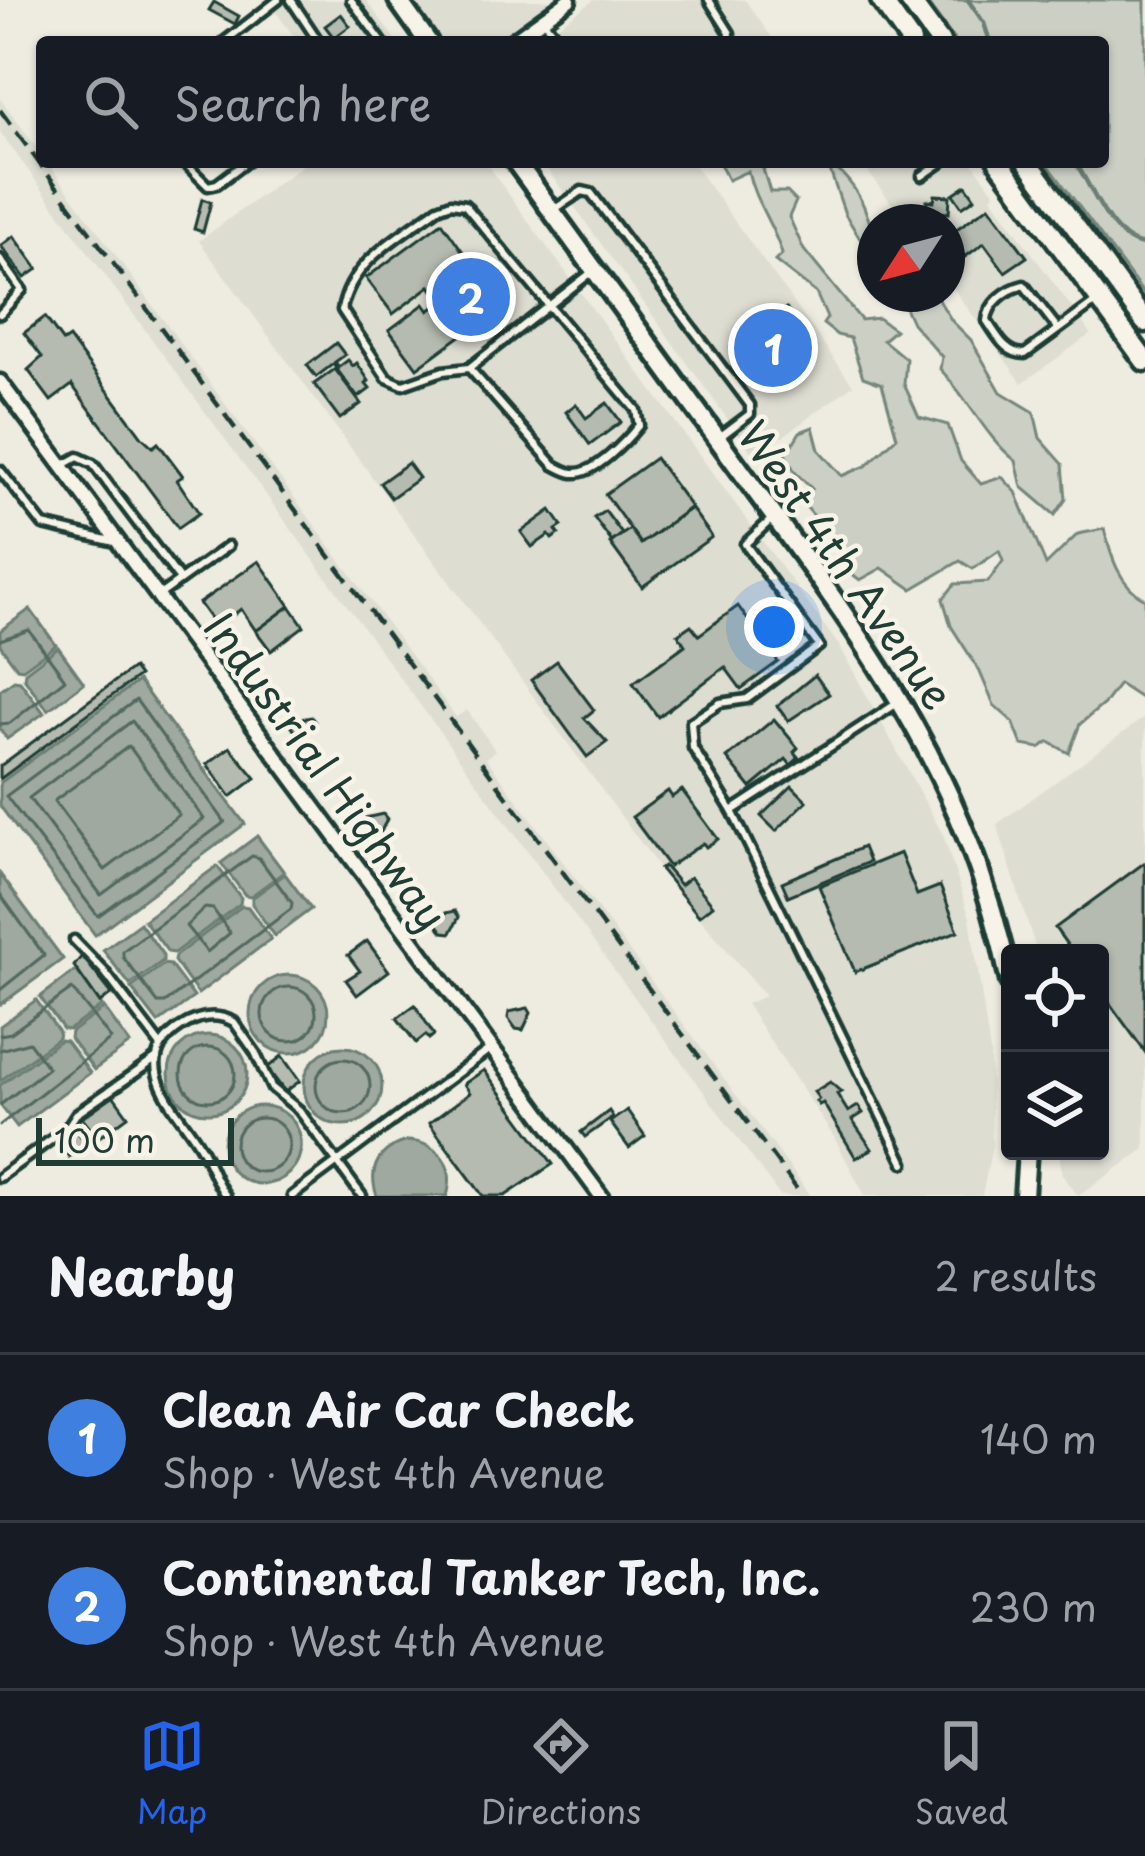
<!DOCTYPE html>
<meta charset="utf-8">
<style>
:root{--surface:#171b24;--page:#242831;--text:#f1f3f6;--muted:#9ea1a6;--line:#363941;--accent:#2563eb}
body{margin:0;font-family:"Playpen Sans",sans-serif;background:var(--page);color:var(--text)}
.controls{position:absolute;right:36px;bottom:36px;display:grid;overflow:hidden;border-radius:12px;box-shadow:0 3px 9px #0004}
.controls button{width:108px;height:108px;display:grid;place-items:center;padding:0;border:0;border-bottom:3px solid var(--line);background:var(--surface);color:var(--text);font:60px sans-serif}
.compass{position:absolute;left:857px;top:204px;width:108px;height:108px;border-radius:50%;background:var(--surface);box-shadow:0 3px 9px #0004;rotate:234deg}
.scale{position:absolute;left:36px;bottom:30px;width:198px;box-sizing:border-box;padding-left:12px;border:6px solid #1f3d34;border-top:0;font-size:33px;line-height:42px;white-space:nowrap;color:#1f3d34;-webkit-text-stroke:9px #f7f3e8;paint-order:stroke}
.you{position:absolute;left:774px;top:627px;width:42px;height:42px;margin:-30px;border:9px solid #fff;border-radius:50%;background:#1a73e8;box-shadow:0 0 0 18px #1a73e833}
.badge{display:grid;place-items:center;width:78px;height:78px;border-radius:50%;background:var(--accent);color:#fff;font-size:39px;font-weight:700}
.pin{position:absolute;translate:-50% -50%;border:6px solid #fff;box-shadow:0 3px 12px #0006}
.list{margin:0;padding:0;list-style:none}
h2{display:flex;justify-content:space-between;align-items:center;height:156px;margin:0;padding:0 48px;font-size:51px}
h2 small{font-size:39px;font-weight:400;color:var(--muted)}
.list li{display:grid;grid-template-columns:78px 1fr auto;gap:36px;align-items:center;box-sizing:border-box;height:168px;padding:0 48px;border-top:3px solid var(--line)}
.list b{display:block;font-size:45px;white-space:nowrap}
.list p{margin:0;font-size:39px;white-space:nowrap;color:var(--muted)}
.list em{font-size:39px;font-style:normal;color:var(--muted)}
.icon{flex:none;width:66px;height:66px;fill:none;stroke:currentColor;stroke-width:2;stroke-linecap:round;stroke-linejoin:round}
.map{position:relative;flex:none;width:1145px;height:1196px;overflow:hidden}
.search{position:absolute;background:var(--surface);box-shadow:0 3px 9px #0004;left:36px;right:36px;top:36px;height:132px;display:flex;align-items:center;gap:30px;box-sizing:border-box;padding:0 42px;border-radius:12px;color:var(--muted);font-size:45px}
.sheet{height:492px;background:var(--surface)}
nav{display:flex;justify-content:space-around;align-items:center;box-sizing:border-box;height:168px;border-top:3px solid var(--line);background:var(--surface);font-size:33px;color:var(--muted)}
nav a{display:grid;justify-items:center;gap:6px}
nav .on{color:var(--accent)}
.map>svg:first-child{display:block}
</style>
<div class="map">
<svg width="1145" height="1196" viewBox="0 0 1145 1196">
<rect width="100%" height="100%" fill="#eeece1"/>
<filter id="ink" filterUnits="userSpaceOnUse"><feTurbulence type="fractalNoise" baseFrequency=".00833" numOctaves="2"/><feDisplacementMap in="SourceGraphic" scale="24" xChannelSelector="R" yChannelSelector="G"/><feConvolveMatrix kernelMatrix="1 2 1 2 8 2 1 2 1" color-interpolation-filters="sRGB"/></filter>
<g filter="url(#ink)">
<g fill="#ddddd2">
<path d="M267 0H366L397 42H298Z"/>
<path d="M403 0H554L500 42H434Z"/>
<path d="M594 0H745L775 42H535Z"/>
<path d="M0 98 42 155V162H47L456 717 467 710 495 750 486 758 811 1196H780L0 132Z"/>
<path d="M307 162H485L840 647 943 835 970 918 990 1052 992 1146 982 1196H865L834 1137 746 1004 765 996 660 869 199 241Z"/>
<path d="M542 162H692L853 385 755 457Z"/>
<path d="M861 162H972L995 193 991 197 1091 334 1022 383 947 280V222H905Z"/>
<path d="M1145 717V1149L1078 1196 1062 1174 1059 1151H1100V953H1037L997 824Z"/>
</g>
<g fill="#cccfc4" stroke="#76867c" stroke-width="3">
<path d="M925 0H1145V296L1046 162H1103V42H956Z"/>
<path d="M725 162H775L763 169 770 192H787L796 201 789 217 804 250 861 320 878 318 895 330 883 340 906 359 904 384 919 417 948 425 961 461 981 484 1002 477 1016 492 1046 565 1078 534 1104 529C1111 556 1119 585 1145 599V701L1119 684 1104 704 1080 724 1069 753 1049 742 1039 748 1022 745 1013 722 994 705 979 670 951 626 943 599 955 584 988 582 1003 561 999 551 973 569 960 561 912 589 882 568 860 580 852 574 832 538 798 497 812 489 795 472 781 447 792 445 800 432 813 427 819 450 842 476 866 466 897 437 882 384 863 377 850 338 837 335 823 324 827 318 816 293 775 261 782 254C773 223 754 202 748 171L728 180 721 166Z"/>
<path d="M827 162C861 184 875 224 875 263L845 214Z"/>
<path d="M899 294H935L952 321 971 340 1001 392 1034 412 1040 438 1063 464 1066 499 1055 515 1022 487 1016 461C985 437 969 399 940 369L942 357 912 323Z"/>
</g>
<g fill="#9fa99f" stroke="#6c7e74" stroke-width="3">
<path d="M30 609 56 645 23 669 17 668 0 645V631Z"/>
<path d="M58 647 84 683 48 710 24 678 25 672Z"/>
<path d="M14 680 20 681 44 713 7 739 0 729V690Z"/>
<path d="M138 681 245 824 95 935 0 806V783Z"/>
<path d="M257 836 284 872 251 896 245 895 221 863Z"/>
<path d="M217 866 241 898 240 904 174 953 168 952 144 920Z"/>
<path d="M0 874 63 959 0 1005Z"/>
<path d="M285 874 311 909 275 936 252 904V898Z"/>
<path d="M242 906 248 907 271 939 198 994 174 961 175 956Z"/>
<path d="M140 923 163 955V961L130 985 103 950Z"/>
<path d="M164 964 170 965 194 997 158 1023 131 988Z"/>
<path d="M76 970 102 1006 69 1030 63 1029 40 997Z"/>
<circle cx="289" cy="1014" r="39"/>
<path d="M36 1000 59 1032 58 1038 0 1081V1026Z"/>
<path d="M104 1008 130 1044 94 1070 70 1038 71 1032Z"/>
<circle cx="208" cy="1074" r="39"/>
<path d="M60 1040 66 1041 90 1073 17 1127 0 1105V1085Z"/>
<circle cx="343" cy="1086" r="39"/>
<circle cx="262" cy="1145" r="39"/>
<path d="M408 1141C439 1143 456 1165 447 1196H377C367 1168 380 1148 408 1141Z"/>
</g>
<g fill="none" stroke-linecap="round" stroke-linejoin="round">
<g stroke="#52685f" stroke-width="3">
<path d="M0 640 29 630 65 679 10 723 0 724"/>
<path d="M136 700 225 822 98 916 6 796Z"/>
<path d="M132 721 204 819 101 895 29 798Z"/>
<path d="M129 746 179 815 105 870 54 801Z"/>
<path d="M252 856 259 858 292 903 291 909 165 1003H158L123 957V951Z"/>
<path d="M0 894 44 955 0 990"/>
<path d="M205 908 213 909 230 933 207 952 186 926Z"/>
<circle cx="289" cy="1014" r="27"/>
<path d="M0 1035 11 1033 72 989 111 1039 0 1125"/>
<circle cx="208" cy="1074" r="27"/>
<path d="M0 1050 29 1042 48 1068 0 1105"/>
<circle cx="343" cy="1086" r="27"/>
<circle cx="262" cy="1145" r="27"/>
</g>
<g stroke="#6c7e74" stroke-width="4.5">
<path d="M968 0 984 23 990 42"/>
<path d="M1075 162C1093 187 1110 242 1145 245"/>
</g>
</g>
<g fill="#b5bbb0" stroke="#1f3d34" stroke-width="3">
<path d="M214 2 239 16 235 24 209 10Z"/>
<path d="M341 14 350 26 334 38 325 26Z"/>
<path d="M966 185 975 198 962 207 953 194Z"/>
<path d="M935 195 950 196 949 213 926 211 927 200 934 201Z"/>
<path d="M202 199 211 202 203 232 194 229Z"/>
<path d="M989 206 1027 257 1005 272 984 243 965 257 953 242 947 244 948 235Z"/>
<path d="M442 222 468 259 443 277 455 293 486 270 508 301 417 368 389 330 424 304 429 311 441 302 430 286 393 314 366 278Z"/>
<path d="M14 236 38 269 25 278 1 246Z"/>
<path d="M786 308 815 348 760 388 731 348Z"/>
<path d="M45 317 63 342 69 338 142 437 153 447 158 443 183 476 177 480 199 513 178 528 72 385 51 401 28 370 42 357 24 333Z"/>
<path d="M336 343 345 355 335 362 339 367 348 360 353 366 357 363 369 381 366 384 370 389 358 398 333 364 316 377 307 365Z"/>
<path d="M335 369 361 404 340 419 314 384Z"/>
<path d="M607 403 621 422 590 445 566 412 576 404 586 418Z"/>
<path d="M655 458 691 507 641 544 605 494Z"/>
<path d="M408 463 419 478 391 498 380 483Z"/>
<path d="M691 508 712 537 642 587 610 543 630 529 641 544Z"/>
<path d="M551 510 562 526 556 530 559 534 552 539 549 535 532 547 521 532Z"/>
<path d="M605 511 622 534 612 542 594 518Z"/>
<path d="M259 561 290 606 256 631 241 609 217 628 199 603Z"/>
<path d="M290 606 304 626 271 651 256 631Z"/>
<path d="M738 606 778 662 741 689 725 667 658 717 633 683 685 645 678 634 691 625 699 635Z"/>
<path d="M557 661 594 710 584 718 607 742 587 757 531 680Z"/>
<path d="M133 668 139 676 0 779V766Z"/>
<path d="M815 675 829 694 788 721 777 706Z"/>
<path d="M311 717 315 722 306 738H300L292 727 293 720Z"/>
<path d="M774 719 798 748 794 752 799 758 791 765 786 759 751 788 727 758Z"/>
<path d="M230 747 256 778 231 797 207 764Z"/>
<path d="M792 786 807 801 776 831 761 816Z"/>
<path d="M682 790 718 839 706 847 703 843 669 867 632 817 668 791 672 797Z"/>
<path d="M383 814 387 819 379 836 372 835 364 824 365 818Z"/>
<path d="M863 847 869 862 788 896 782 882Z"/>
<path d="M900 853 917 895 940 886 958 931 855 972 819 886Z"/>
<path d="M1144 863 1145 865V1052L1100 990V953H1073L1055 928Z"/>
<path d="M664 866 680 885 690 877 713 905 699 916 660 869Z"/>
<path d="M455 911 459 917 451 933 443 932 435 921 436 915Z"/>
<path d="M367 941 389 971 357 995 346 980 360 971 348 955Z"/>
<path d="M82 956 112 994 100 1003 74 966Z"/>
<path d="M415 1005 434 1035 429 1039 426 1035 416 1043 397 1018Z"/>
<path d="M528 1008 531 1013 523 1030 516 1029 508 1018 509 1012Z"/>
<path d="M282 1056 300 1081 285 1092 267 1068Z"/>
<path d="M484 1070 553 1164 505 1196H483L429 1123 470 1093 464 1084Z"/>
<path d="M830 1082 841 1092 837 1094 848 1112 858 1106 863 1113 852 1120 872 1149 856 1158 823 1103 819 1105 816 1101 819 1099 814 1092Z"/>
<path d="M113 1095 128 1116 98 1138 82 1118Z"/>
<path d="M627 1110 645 1136 629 1148 610 1122Z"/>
<path d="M609 1111 613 1117 585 1137 581 1132Z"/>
<path d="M77 1131 87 1144 69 1157 59 1144Z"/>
</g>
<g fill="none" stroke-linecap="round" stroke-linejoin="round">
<g stroke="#1f3d34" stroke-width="15">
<g id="service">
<path d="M291 0 319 42"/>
<path d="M351 0 382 42"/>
<path d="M709 0 730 33 729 42"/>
<path d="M544 21 560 42"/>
<path d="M224 42 278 0"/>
<path d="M184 162 208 186 217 184 246 162"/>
<path d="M922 176 942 162"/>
<path d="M555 209 582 191 591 193 750 405V414L721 436"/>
<path d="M0 259 22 290 0 314"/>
<path d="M1058 329 1024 285C1007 289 988 303 987 321 997 335 1005 354 1025 354L1097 301"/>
<path d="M469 368 554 465C560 468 566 472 573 473 595 475 627 440 639 425L636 410 465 205 451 203 438 208C400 237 351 260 342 310L387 378 403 385 443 371 469 368 592 272"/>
<path d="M62 466 78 457 93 464 180 580"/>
<path d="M0 470 43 525 115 542"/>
<path d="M774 517 745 544 819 646 747 699 720 703 691 722 693 748 732 811 899 702"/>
<path d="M161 594 228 546"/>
<path d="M732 811 904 1163"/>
<path d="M74 940 104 971 161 1046"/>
<path d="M0 1177 67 1128 76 1114 157 1058"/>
<path d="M226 1196C214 1180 210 1163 200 1146 178 1109 125 1063 181 1027 198 1016 215 1012 234 1022L255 1052 271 1087 299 1110 362 1196"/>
<path d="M292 1196 491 1048"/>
</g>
</g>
<g stroke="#1f3d34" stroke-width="21">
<g id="minor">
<path d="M511 42 569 0"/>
<path d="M0 382 601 1196"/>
</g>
</g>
<g stroke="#1f3d34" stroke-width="26">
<g id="secondary">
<path d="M398 0 428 42"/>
<path d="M516 162C592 265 667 368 741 471 865 641 966 771 1010 982"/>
<path d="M1024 1196 1027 1151"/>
</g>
</g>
<g stroke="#1f3d34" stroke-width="27">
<g id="primary">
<path d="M881 0 911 42"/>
<path d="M909 0 940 42"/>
<path d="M999 162 1145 361"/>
<path d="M1028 162 1145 322"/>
</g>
</g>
<use href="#service" stroke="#f7f3e8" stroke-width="6"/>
<use href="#minor" stroke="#f7f3e8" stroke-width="12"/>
<use href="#secondary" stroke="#f7f3e8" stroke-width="16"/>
<use href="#primary" stroke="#f7f3e8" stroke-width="18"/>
<path stroke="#1f3d34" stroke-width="4.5" stroke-dasharray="18 9" stroke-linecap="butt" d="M0 110 802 1196"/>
</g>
</g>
<g text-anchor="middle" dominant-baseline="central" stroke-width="9" stroke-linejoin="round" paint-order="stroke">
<g font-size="42" fill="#1f3d34" stroke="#f7f3e8">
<text transform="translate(847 564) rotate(55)">West 4th Avenue</text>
<text transform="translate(327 770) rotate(54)">Industrial Highway</text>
</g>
</g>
</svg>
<div class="controls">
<button><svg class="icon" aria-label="locate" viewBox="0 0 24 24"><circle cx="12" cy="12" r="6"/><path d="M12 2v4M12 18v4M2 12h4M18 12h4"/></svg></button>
<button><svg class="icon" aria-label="layers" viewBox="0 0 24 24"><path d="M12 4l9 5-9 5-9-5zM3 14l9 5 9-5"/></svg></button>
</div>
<svg class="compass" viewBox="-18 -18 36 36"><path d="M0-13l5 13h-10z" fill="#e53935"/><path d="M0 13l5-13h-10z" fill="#9ea1a6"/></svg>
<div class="scale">100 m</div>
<div class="you"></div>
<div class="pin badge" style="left:773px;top:348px;background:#3f7fe0">1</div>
<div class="pin badge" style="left:471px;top:297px;background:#3f7fe0">2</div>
<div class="search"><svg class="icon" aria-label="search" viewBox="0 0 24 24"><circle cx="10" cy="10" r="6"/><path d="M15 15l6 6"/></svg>Search here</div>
</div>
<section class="sheet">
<h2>Nearby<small>2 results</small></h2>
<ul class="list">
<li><span class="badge" style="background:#3f7fe0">1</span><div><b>Clean Air Car Check</b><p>Shop · West 4th Avenue</p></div><em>140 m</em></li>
<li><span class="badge" style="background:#3f7fe0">2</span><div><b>Continental Tanker Tech, Inc.</b><p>Shop · West 4th Avenue</p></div><em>230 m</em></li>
</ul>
</section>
<nav>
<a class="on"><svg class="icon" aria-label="map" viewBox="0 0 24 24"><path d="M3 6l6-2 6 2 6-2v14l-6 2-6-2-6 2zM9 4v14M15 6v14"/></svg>Map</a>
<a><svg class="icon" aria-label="directions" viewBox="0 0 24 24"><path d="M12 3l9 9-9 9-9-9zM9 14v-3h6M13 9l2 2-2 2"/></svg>Directions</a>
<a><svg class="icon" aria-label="saved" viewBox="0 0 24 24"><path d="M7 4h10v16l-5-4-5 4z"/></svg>Saved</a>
</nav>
